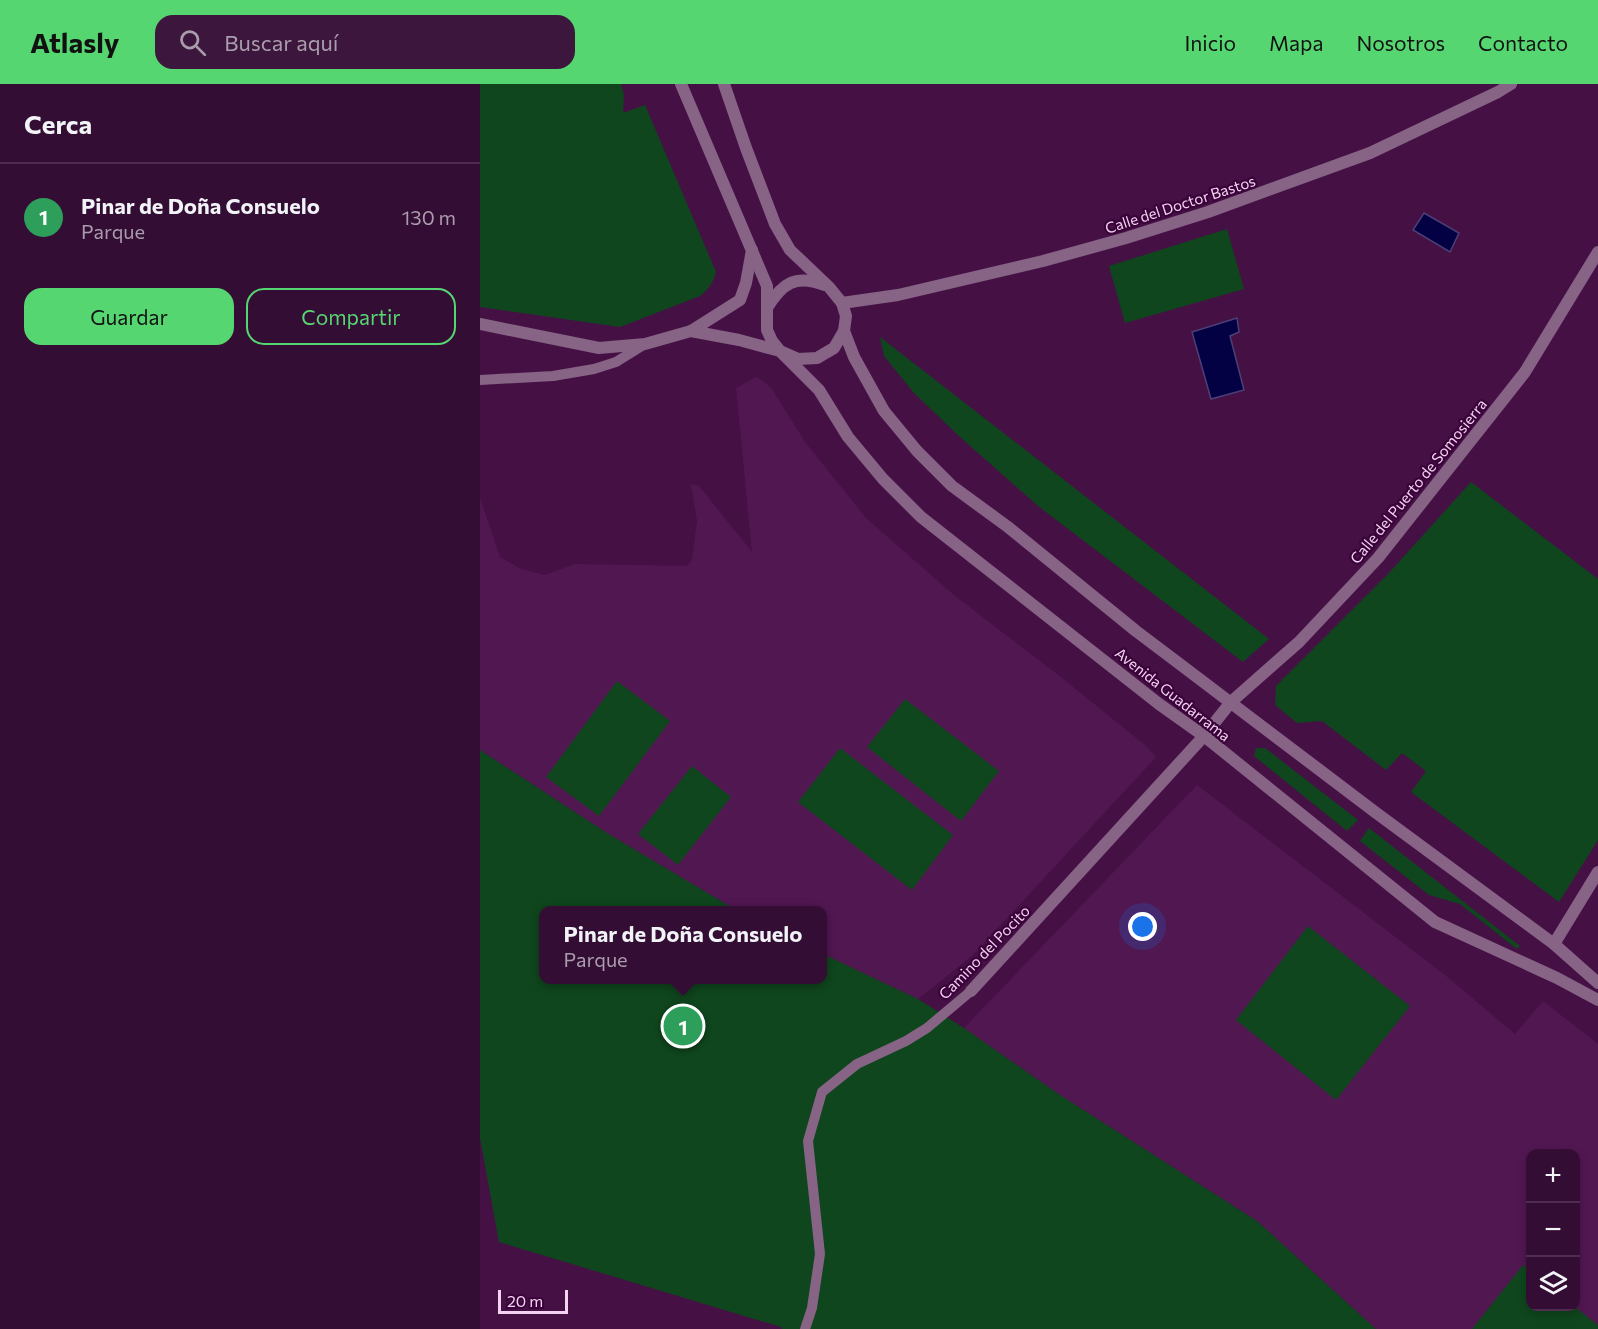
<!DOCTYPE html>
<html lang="es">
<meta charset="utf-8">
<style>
:root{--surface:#340d34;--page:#3c163c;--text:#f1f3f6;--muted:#a99cac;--line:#4e2d4f;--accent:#56d671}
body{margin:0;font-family:Commissioner,sans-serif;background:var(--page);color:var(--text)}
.controls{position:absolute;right:18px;bottom:18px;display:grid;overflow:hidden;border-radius:12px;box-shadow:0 3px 9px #0003}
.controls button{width:54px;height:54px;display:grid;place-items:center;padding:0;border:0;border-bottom:2px solid var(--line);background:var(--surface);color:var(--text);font:30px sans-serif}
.scale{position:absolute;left:18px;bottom:15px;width:70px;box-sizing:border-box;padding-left:6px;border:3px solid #f3d3f1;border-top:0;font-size:16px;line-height:21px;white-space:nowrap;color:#f3d3f1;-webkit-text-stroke:4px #3a043a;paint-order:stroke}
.you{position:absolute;left:663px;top:843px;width:21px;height:21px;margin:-15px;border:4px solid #fff;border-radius:50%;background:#1a73e8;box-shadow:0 0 0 9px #1a73e833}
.badge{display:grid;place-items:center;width:39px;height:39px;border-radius:50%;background:var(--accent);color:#fff;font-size:20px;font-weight:700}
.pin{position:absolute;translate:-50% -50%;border:3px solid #fff;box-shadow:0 2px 6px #0006}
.popup{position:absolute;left:59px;top:822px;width:288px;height:78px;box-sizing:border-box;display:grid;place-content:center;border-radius:12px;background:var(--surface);filter:drop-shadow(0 2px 4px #0005);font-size:20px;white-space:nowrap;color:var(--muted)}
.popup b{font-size:22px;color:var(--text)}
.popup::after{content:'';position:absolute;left:50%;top:100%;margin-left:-12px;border:12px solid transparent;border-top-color:var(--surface)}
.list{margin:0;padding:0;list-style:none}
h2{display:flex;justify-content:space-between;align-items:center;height:78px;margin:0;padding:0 24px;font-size:26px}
h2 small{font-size:20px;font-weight:400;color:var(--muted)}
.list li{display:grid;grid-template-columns:39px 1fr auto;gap:18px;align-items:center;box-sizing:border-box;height:108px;padding:0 24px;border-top:2px solid var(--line)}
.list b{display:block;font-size:22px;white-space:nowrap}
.list p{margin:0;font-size:20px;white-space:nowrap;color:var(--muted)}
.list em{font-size:20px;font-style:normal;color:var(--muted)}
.actions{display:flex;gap:12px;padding:18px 24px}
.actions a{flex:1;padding:14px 0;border:2px solid var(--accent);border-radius:18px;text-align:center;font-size:21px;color:var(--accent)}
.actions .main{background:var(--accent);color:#111}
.icon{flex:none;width:33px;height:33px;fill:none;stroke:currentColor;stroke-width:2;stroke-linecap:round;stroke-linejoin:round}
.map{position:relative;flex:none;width:1118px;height:1245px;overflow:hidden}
header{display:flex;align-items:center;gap:36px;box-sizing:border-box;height:84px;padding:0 30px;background:var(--accent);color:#111}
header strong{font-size:28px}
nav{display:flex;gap:33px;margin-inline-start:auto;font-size:21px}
.search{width:420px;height:54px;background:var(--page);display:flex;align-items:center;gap:15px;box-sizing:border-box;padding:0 21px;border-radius:18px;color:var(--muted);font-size:22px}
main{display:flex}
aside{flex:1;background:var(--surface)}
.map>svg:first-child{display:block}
</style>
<header>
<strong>Atlasly</strong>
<div class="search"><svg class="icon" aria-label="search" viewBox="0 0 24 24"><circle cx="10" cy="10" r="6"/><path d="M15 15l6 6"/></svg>Buscar aquí</div>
<nav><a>Inicio</a><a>Mapa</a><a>Nosotros</a><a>Contacto</a></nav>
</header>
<main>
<aside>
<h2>Cerca<small></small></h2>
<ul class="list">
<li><span class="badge" style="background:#2e9e5b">1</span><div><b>Pinar de Doña Consuelo</b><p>Parque</p></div><em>130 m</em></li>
</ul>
<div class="actions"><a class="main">Guardar</a><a>Compartir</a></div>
</aside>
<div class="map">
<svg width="1118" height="1245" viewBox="0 0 1118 1245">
<rect width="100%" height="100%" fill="#451145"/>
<g fill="#511751" fill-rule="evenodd">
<path d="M276 293 283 297 292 305 325 358 386 434 475 512 577 590 665 661 676 673 492 872 438 915 343 870 342 826H256L127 749 0 666V414L20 473 41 485 65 491 95 480 207 482 212 476 217 437 211 400 219 402 272 468 256 304Z"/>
<path d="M717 701 965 891 1035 950 1063 917 1118 960V1245H896L777 1137 577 1009 484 944ZM1050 1070H1096V1222H1050Z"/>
</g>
<g fill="#0f461d">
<path d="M0 0H141L144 11 143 29 165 21 236 188C233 199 229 205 220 212L140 243 0 223Z"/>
<path d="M747 145 764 205 645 239 629 182Z"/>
<path d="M400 253 789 555 763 578 558 422 480 353 434 309 404 272Z"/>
<path d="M991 398 1118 495V756L1079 818 931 708 946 687 922 669 906 686 842 637 817 639 795 621 796 602 908 490Z"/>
<path d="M137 597 190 637 119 732 66 693Z"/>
<path d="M425 615 519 687 481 737 387 663Z"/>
<path d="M360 664 473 751 432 806 318 718Z"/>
<path d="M776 664H785L878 736 867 747 774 672Z"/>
<path d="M0 666 127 749 256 826H64V896H342L343 870 438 915 484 944 577 1009 777 1137 896 1245H302L301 1243 19 1158 0 1054Z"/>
<path d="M212 682 251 713 198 781 158 750Z"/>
<path d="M889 744 1040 862 1037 865 980 820 949 811 880 757Z"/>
<path d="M828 842 930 922 856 1016 756 936Z"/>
<path d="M1043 1181 1050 1186V1222L1095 1223 1118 1241V1245H992Z"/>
</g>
<g fill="#030043" stroke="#4b3f77" stroke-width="1.5">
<path d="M944 129 979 149 970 168 933 146Z"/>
<path d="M757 234 759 248 750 252 764 306 731 315 712 248Z"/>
</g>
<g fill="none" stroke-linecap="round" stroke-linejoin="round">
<g stroke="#876386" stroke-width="10">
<path d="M0 296 73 292 114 285 136 278 165 260"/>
<path d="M325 1245 332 1224 340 1170 328 1057 342 1008 377 980 426 957 447 944 491 907"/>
</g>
<g stroke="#876386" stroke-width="12">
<path d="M201 0 287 202V246L292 257 300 267 318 275 337 274 354 264 364 247 366 232 362 219 349 203 310 166 295 140 266 64 244 0"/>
<path d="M362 219 418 211 563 177 646 154 728 128 890 69 1018 8 1031 0"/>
<path d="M287 224C302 199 316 190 344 201"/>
<path d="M0 240 119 264 165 260 211 247 259 256 300 267 339 306 368 353 403 395 441 433 679 620 724 652 955 838 1077 894 1118 916"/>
<path d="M211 247 260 216 266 199 272 166"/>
<path d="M364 247 374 273 404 327 437 367 472 402 528 443 656 547 705 584 895 728 1074 860 1118 899"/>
<path d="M1074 860 1118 788"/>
<path d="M491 907 724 652 751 618 819 558 898 474 1045 288 1118 168"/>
</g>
</g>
<g text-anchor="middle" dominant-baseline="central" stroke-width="4.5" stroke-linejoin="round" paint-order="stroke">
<g font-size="15" fill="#f3d3f1" stroke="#3a043a">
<text transform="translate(700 120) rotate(-18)">Calle del Doctor Bastos</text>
<text transform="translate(938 397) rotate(-51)">Calle del Puerto de Somosierra</text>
<text transform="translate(693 610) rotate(38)">Avenida Guadarrama</text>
<text transform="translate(504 868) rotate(-46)">Camino del Pocito</text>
</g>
</g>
</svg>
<div class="controls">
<button>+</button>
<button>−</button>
<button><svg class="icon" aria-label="layers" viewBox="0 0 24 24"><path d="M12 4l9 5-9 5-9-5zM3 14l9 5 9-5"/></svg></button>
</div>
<div class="scale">20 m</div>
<div class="you"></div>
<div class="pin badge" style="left:203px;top:942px;background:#2e9e5b">1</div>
<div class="popup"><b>Pinar de Doña Consuelo</b>Parque</div>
</div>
</main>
